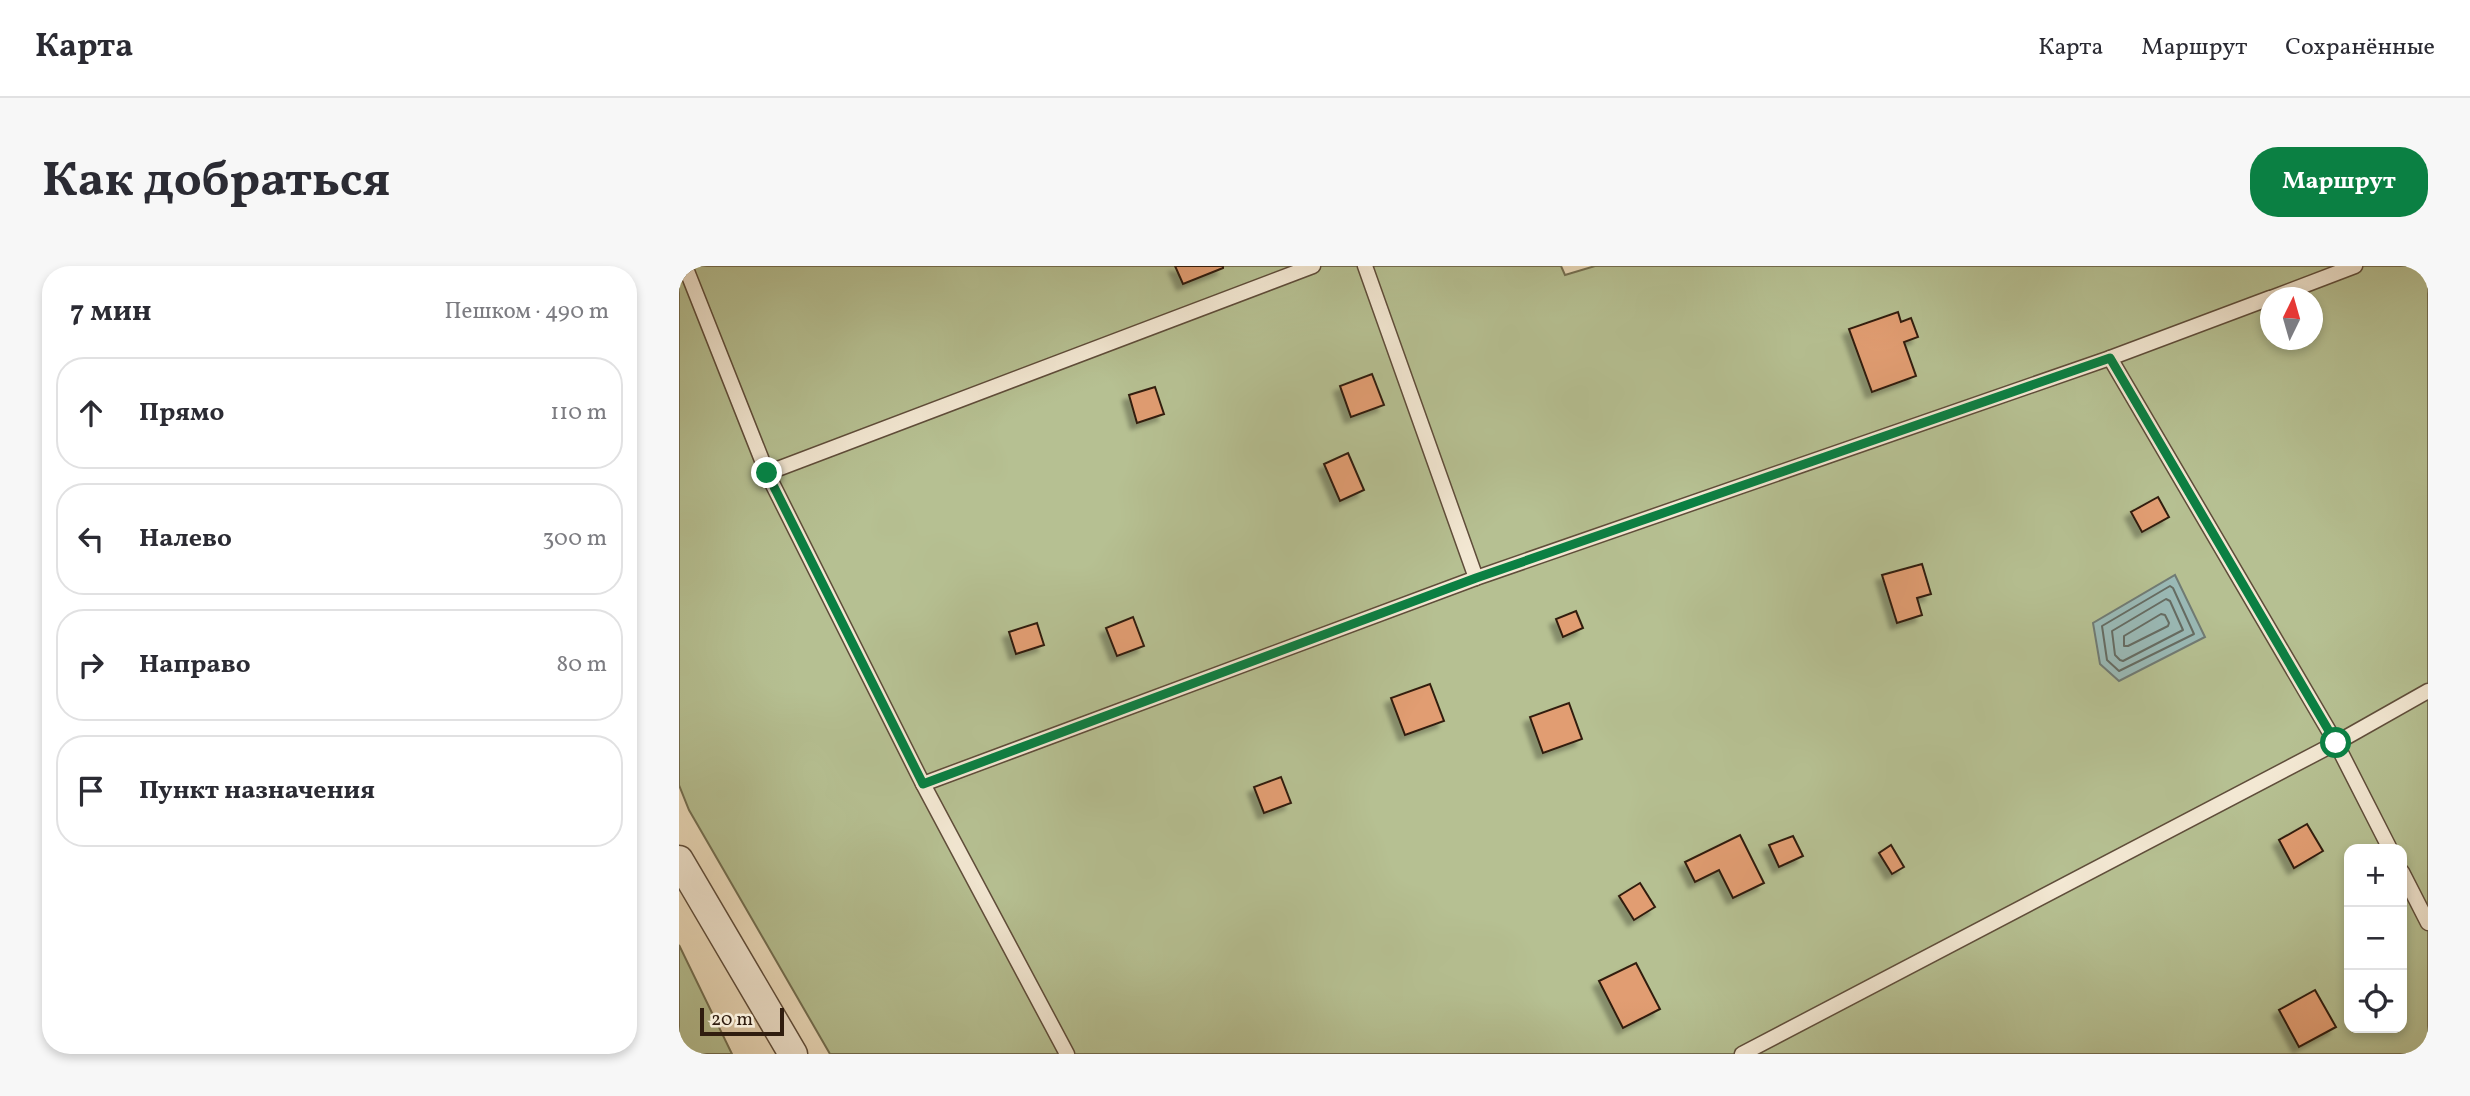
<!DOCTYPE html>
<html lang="ru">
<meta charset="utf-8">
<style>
:root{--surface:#fff;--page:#f7f7f7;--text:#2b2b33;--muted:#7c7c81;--line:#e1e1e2;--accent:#0b8043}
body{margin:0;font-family:Vollkorn,serif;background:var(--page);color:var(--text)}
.controls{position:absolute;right:21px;bottom:21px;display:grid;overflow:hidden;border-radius:14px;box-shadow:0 4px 10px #0003}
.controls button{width:63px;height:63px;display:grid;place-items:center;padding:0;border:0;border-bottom:2px solid var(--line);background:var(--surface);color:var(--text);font:35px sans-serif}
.compass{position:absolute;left:1581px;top:21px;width:63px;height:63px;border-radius:50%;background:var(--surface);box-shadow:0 4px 10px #0003;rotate:5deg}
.scale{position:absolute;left:21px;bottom:18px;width:84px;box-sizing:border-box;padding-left:7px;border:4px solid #301d0f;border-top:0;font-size:19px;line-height:24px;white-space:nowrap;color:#301d0f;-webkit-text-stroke:5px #f3e8d3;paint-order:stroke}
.stop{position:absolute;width:21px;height:21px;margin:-16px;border:5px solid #0b8043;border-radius:50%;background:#fff}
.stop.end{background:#0b8043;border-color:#fff;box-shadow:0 2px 7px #0008}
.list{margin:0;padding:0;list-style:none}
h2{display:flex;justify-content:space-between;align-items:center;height:91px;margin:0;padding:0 28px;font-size:30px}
h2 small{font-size:23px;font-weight:400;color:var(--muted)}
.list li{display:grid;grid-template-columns:46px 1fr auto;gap:21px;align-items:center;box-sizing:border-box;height:112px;margin:0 14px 14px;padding:0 14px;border:2px solid var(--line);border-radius:28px}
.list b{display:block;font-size:26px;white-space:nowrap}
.list em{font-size:23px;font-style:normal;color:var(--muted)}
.icon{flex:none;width:38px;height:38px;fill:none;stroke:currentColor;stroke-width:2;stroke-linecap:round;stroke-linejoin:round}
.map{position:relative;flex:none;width:1749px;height:788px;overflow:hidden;border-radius:28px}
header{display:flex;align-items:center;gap:42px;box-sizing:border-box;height:98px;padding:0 35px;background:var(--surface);border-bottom:2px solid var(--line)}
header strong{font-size:33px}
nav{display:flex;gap:38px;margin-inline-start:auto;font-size:24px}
.intro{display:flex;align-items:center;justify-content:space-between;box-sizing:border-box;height:168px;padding:0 42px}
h1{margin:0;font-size:49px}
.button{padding:18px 32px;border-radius:28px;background:var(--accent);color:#fff;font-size:24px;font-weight:700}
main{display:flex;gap:42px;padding:0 42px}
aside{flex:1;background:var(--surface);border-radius:28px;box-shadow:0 4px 10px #0003}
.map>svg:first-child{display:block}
</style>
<header>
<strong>Карта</strong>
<nav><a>Карта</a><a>Маршрут</a><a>Сохранённые</a></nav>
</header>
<div class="intro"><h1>Как добраться</h1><a class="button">Маршрут</a></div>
<main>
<aside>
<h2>7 мин<small>Пешком · 490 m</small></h2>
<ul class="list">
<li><svg class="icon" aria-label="ahead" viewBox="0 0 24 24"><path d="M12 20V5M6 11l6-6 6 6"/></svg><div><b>Прямо</b></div><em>110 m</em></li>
<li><svg class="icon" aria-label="left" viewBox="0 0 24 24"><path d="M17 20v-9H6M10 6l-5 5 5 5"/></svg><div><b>Налево</b></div><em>300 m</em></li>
<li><svg class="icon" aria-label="right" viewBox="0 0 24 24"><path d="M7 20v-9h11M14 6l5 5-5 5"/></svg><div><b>Направо</b></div><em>80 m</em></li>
<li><svg class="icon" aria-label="arrive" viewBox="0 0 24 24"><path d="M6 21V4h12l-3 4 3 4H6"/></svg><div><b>Пункт назначения</b></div></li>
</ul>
</aside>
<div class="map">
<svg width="1749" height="788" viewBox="0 0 1749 788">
<defs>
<filter id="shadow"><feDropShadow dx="-6" dy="6" stdDeviation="2" flood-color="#0004"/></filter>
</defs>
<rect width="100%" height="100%" fill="#ecdcbc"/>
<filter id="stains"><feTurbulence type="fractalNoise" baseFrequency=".00286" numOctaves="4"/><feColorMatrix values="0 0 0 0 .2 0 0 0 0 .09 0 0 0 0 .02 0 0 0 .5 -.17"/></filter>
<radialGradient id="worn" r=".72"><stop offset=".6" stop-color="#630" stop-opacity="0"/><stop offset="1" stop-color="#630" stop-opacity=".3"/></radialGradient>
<g fill="#b6c092" stroke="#736e50" stroke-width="2" fill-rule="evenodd">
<path d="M0 0H882L886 9 916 0H1749V788H151L10 544 0 519ZM1591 32H1633V74H1591ZM1670 583H1723V762H1670Z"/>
<path d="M0 679 53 788H0Z"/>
</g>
<path fill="#9abab7" stroke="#707b74" stroke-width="2" d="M1496 309 1526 371 1440 415 1421 398 1414 357Z"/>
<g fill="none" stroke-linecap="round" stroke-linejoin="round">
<g stroke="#656c63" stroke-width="2">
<path d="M1491 320 1494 322 1515 368 1440 405 1428 394 1423 360Z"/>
<path d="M1487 333 1491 335 1504 364 1444 395 1441 394 1436 389 1433 365Z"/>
<path d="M1482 348 1486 349 1490 357 1489 360 1449 380H1445V370Z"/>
</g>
</g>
<g fill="#e19d72" stroke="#301d0f" stroke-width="2" filter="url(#shadow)">
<path d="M496 0H544V2L504 18Z"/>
<path d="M1219 46 1222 56 1232 52 1239 71 1225 76 1237 110 1193 126 1170 63Z"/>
<path d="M693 108 705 139 672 151 661 120Z"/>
<path d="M476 121 485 148 458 157 450 129Z"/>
<path d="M669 187 685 224 661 235 645 198Z"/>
<path d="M1479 231 1490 251 1463 266 1452 246Z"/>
<path d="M1243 298 1252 328 1238 332 1243 349 1218 357 1203 309Z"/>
<path d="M897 345 904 362 884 371 877 353Z"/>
<path d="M454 351 465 380 438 390 427 362Z"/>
<path d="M358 357 365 379 337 388 330 366Z"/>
<path d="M751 418 765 455 726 469 712 432Z"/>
<path d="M890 437 903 473 864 487 851 451Z"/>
<path d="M602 511 612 537 585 547 575 521Z"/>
<path d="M1628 558 1644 585 1615 602 1600 574Z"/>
<path d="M1061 569 1085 617 1054 632 1040 604 1016 616 1006 596Z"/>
<path d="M1114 570 1124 590 1100 601 1090 579Z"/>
<path d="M1212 579 1225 601 1213 608 1200 587Z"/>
<path d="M961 617 976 641 955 654 940 630Z"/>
<path d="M957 697 981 743 944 762 920 715Z"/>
<path d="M1636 724 1657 761 1620 781 1600 744Z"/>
</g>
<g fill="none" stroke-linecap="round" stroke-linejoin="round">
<g stroke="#5f4d3a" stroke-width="17">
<g id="lane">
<path d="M6 0 88 207 244 518 388 788"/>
<path d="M686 0 797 312"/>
<path d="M1592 32 1676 0"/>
<path d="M1431 92 1657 477 1711 583"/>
<path d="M88 207 634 0"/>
<path d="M244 518 797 312 1431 92 1591 32"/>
<path d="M1723 606 1749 657"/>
<path d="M1063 788 1657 477 1749 425"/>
</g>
</g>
<g stroke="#5f4d3a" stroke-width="31">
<path id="street" d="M0 594 114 788"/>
</g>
<use href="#lane" stroke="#f3e8d3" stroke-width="14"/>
<use href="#street" stroke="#f3e8d3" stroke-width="28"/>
</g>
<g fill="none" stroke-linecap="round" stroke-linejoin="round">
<path stroke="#0b8043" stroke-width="9" d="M88 207 244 518 797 312 1431 92 1657 477"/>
</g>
<rect width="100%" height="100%" filter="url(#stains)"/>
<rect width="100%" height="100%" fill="url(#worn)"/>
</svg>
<div class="controls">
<button>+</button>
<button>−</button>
<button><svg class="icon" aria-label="locate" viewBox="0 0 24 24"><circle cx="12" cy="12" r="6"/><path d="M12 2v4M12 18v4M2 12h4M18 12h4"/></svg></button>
</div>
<svg class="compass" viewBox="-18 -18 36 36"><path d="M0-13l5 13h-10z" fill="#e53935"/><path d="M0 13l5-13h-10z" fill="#7c7c81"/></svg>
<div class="scale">20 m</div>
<div class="stop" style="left:1657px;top:477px"></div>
<div class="stop end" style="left:88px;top:207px"></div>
</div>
</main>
